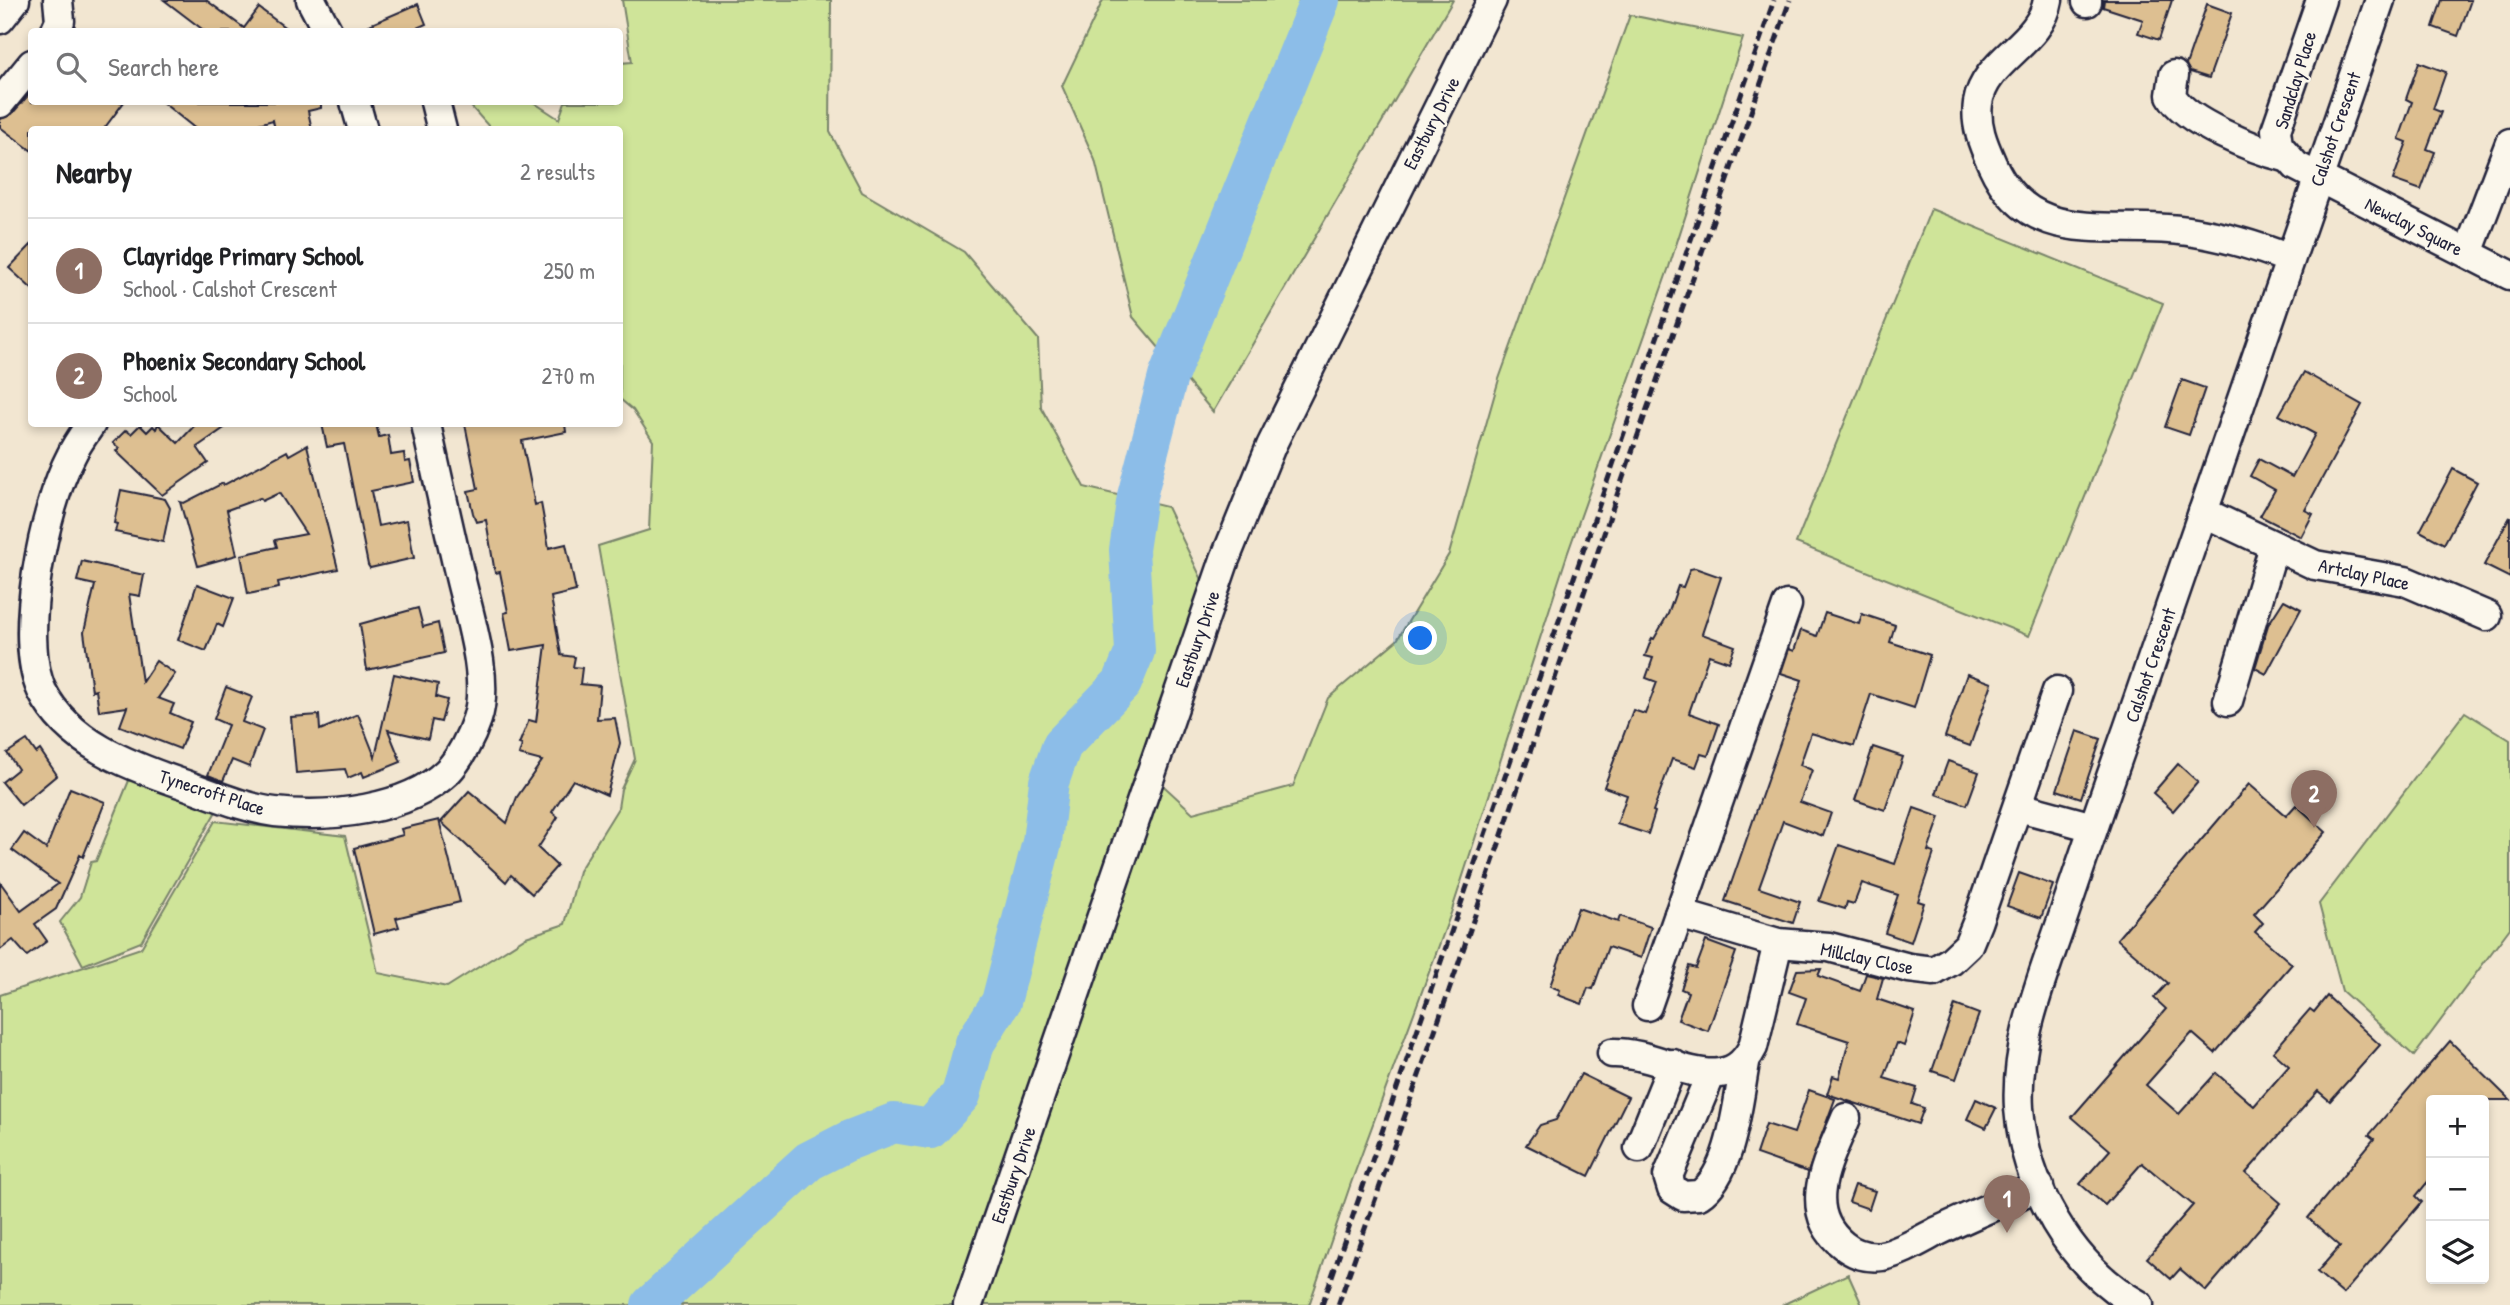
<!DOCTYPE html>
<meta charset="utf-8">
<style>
:root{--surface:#fff;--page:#f2f2f2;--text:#202124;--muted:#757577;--line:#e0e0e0;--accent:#1a73e8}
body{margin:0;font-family:"Patrick Hand",sans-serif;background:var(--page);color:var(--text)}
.controls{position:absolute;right:21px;bottom:21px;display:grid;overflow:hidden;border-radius:7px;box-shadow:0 4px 10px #0003}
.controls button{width:63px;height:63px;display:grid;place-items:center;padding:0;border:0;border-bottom:2px solid var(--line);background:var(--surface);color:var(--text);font:35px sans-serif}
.you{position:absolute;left:1421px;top:639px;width:24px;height:24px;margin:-18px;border:5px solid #fff;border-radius:50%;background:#1a73e8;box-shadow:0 0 0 10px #1a73e833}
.badge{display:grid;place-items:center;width:46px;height:46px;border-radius:50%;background:var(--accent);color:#fff;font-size:23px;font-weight:700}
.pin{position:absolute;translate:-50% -58px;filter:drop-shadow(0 2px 4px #0008)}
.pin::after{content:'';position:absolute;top:37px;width:24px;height:21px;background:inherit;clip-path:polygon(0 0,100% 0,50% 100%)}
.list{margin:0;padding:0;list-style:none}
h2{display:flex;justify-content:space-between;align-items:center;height:91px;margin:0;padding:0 28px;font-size:30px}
h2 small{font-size:23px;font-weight:400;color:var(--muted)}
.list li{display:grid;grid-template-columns:46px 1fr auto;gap:21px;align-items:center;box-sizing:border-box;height:105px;padding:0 28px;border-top:2px solid var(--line)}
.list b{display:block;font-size:26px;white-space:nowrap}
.list p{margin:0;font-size:23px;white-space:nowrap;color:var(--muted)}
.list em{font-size:23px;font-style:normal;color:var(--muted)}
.icon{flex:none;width:38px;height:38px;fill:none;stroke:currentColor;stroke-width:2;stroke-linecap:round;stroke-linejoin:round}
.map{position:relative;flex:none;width:2510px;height:1305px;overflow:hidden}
.search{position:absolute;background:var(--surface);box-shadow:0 4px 10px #0003;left:28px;top:28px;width:595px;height:77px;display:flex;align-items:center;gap:18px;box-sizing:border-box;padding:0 24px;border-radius:7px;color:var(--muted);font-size:26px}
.panel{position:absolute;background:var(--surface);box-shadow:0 4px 10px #0003;left:28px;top:126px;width:595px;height:301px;border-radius:7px}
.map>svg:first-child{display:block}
</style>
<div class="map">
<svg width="2510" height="1305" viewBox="0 0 2510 1305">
<rect width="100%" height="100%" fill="#f2e6d1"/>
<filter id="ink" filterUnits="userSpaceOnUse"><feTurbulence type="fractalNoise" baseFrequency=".0143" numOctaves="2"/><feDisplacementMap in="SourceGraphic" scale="14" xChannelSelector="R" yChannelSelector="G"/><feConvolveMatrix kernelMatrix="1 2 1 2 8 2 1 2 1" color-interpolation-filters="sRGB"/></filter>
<g filter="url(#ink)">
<g fill="#cfe499" stroke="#78836a" stroke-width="2">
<path d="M622 0H831L830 132 862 192 964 252 1038 339 1041 407 1084 487 1167 507 1205 586 1141 765 1193 813 1293 786 1328 698 1397 640 1449 554 1499 379 1630 15 1743 38 1669 267 1567 555 1451 913 1351 1183 1309 1305H0V995L141 948 215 821 345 836 378 973 447 987 526 937 565 924 579 871 618 808 621 789 635 759 598 546 649 530 653 441 633 410 620 399V130L491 129 467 102H533L559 119 565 102H620V63L632 62Z"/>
<path d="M1103 0H1453L1213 412 1133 317 1095 160 1062 86Z"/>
<path d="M1931 209 2163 303 2029 636 1796 543Z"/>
<path d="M2465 712 2510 740V928L2414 1056 2342 991 2319 904Z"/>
<path d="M130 778 218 808 141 942 83 965 60 922 80 897 91 862 96 861Z"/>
<path d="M1848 1274 1862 1305H1782Z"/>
</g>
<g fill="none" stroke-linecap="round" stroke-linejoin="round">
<path stroke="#8cbde8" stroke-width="40" d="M651 1305 809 1161 850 1140 894 1123 930 1129 961 1095 975 1043 1001 1002 1042 842 1049 782 1062 745 1122 683 1135 651 1129 550 1137 496 1168 377 1320 0"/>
</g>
<g fill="#ddbf91" stroke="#22223b" stroke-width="2">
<path d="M164 0H206L244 28 259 8 291 32H206Z"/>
<path d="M2104 0H2172L2159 40 2138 33 2143 20 2103 7Z"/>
<path d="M2442 0H2471L2458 36 2433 27Z"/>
<path d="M418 4 426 24 408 32H353Z"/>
<path d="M2207 4 2232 13 2209 78 2190 72 2186 65Z"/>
<path d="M2419 62 2446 72 2433 109 2441 112 2427 149 2435 152 2421 190 2393 180 2407 142 2399 139 2412 102 2406 99Z"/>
<path d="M32 91V102H124L103 130H32V151L0 127V119L12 114Z"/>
<path d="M162 102H321V108L308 111 312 130H275L273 120 236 130H197Z"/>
<path d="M32 244V289L9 268Z"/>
<path d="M2304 372 2362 405 2305 510 2313 514 2301 537 2260 516 2275 490 2250 476 2259 459 2292 477 2315 434 2279 415Z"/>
<path d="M2182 380 2205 388 2189 435 2165 427Z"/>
<path d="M158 424 178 443 196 424H230L197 447 208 463 162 495 116 451 119 448 113 443 126 430 131 434 140 425 147 432 153 426 156 429Z"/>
<path d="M322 424H376L379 437 388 435 391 455 404 453 405 462 410 461 414 482 371 491 378 526 407 520 414 558 370 568 368 565 344 444 327 447Z"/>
<path d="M465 424H565L566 432 522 441 535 505 541 503 549 548 566 544 576 591 551 597 561 655 575 657 573 667 582 668 580 684 600 686 597 719 615 718 620 743 607 795 573 780 552 812 558 817 538 848 557 866 532 894 511 875 506 882 441 822 469 791 507 823 517 797 542 761 519 755 522 745 519 744 529 720 536 722 546 645 511 651 504 613 508 612 500 572 495 573 486 520 476 522 473 513 468 491 478 489Z"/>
<path d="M307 445 338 569 278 582 279 588 248 594 241 555 277 547 275 540 306 534 279 493 262 501 260 498 227 510 237 555 198 566 180 502 184 503 223 483 224 485 287 451 289 455Z"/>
<path d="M2453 469 2477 482 2444 544 2420 531Z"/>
<path d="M121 490 165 499 170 508 163 542 115 532 117 524 114 523Z"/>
<path d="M2510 517V578L2484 565Z"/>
<path d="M82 561 144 575 140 596 129 594 142 682 156 661 175 674 158 698 174 704 170 713 191 722 180 749 120 726 127 707 99 711 96 690 92 691 84 632 95 585 77 581Z"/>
<path d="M1695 568 1721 577 1702 634 1735 646 1729 662 1709 655 1689 713 1719 724 1708 756 1701 754 1696 767 1672 759 1653 811 1655 812 1648 834 1617 824 1627 795 1604 787 1633 710 1645 714 1657 682 1646 678 1653 658 1645 656 1652 638 1654 639 1668 614 1678 586 1683 587 1690 569Z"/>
<path d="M197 584 234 598 223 627 217 624 206 651 178 640Z"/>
<path d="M2284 600 2301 609 2266 674 2255 668 2268 625Z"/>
<path d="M418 608 423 627 438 623 444 653 367 670 360 624Z"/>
<path d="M1825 613 1859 624 1862 614 1895 625 1890 642 1930 655 1914 708 1871 694 1854 746 1811 733 1800 765 1812 770 1800 802 1831 813 1823 836 1783 821 1759 888 1800 902 1793 923 1725 901 1802 680 1781 673 1789 649 1794 651 1801 630 1817 636Z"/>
<path d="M394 674 438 684 436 697 447 700 441 722 432 720 428 739 388 730 401 762 364 777 362 772 348 778 345 769 296 773 291 717 319 715 320 730 358 714 375 757Z"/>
<path d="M1967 674 1992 683 1970 746 1945 737Z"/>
<path d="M226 687 252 697 242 722 263 730 249 767 232 760 223 781 208 775 228 725 214 719Z"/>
<path d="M2077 731 2101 739 2081 798 2057 790Z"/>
<path d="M27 740 36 753 40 750 57 775 21 805 2 782 18 769 7 753Z"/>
<path d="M1873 747 1903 757 1885 810 1855 800Z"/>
<path d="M1948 761 1979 772 1967 805 1936 794Z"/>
<path d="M2178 764 2198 782 2173 811 2153 793Z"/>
<path d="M2249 784 2286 816 2296 805 2326 832 2254 914 2263 923 2255 932 2292 964 2215 1053 2192 1033 2146 1085 2179 1114 2216 1073 2254 1106 2289 1066 2273 1052 2310 1009 2314 1012 2327 996 2380 1045 2330 1101 2318 1091 2246 1173 2281 1203 2206 1291 2180 1269 2171 1279 2147 1258 2193 1205 2142 1163 2105 1205 2080 1184 2110 1150 2072 1117 2166 1009 2154 998 2168 983 2117 939Z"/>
<path d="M70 788 105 802 83 857 80 855 56 909 35 924 47 941 27 956 13 940 0 950V882L21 911 58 884 12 850 24 833 46 849Z"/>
<path d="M1914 808 1940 817 1928 851 1934 853 1918 901 1924 903 1911 942 1885 933 1898 895 1862 883 1854 904 1847 902 1845 909 1819 901 1839 845 1895 864Z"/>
<path d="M439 820 460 902 396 918 399 927 374 934 354 848 403 835 401 829Z"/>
<path d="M2019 873 2053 885 2041 918 2007 906Z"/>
<path d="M1578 908 1618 922 1620 916 1651 927 1641 958 1608 947 1593 989 1588 988 1582 1004 1558 995 1560 990 1550 986Z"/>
<path d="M1706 941 1736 952 1708 1031 1678 1020 1688 992 1681 989 1689 966 1696 968Z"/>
<path d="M1821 969 1818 976 1860 991 1866 974 1883 978 1877 999 1915 1012 1904 1046 1897 1043 1884 1078 1917 1088 1912 1104 1924 1108 1918 1124 1827 1094 1833 1076 1839 1078 1849 1041 1797 1024 1806 998 1789 992 1797 970Z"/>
<path d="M1955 1005 1979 1014 1956 1079 1932 1071Z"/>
<path d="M2450 1041 2510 1100H2431V1178L2416 1196 2422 1202 2343 1294 2317 1272 2340 1246 2308 1218 2374 1139 2369 1135Z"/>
<path d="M1581 1074 1628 1097 1589 1176 1526 1145 1540 1125 1556 1120Z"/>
<path d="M1809 1090 1835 1099 1808 1172 1756 1154 1766 1124 1794 1133Z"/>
<path d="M1976 1099 1996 1108 1986 1128 1967 1119Z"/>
<path d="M1855 1185 1875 1191 1869 1209 1849 1202Z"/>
</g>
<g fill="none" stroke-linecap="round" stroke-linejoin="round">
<g stroke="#22223b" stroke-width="33">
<g id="minor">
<path d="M311 0 328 32"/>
<path d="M2048 0C2041 44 1985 59 1978 103 1975 125 1983 144 1992 164 2031 251 2113 219 2188 231 2223 236 2257 246 2290 259"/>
<path d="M2321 0 2276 130 2278 145 2296 166 2510 275"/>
<path d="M2087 2V0"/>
<path d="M0 19 15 0"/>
<path d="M55 32 60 21 58 0"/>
<path d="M2174 75 2171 95C2185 122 2256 150 2285 157"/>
<path d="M355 102 363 130"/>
<path d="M435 102 442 130"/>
<path d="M0 103 32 64"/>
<path d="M2468 253 2510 143"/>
<path d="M91 424C84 434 76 445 71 456 44 507 17 638 42 691 68 743 128 765 180 783 210 793 243 808 275 812 328 818 406 811 447 772 460 759 471 737 477 719 491 678 467 610 458 568 447 520 436 472 426 424"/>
<path d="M2203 512 2315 565 2405 581 2487 616"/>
<path d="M2228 701 2274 546"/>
<path d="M2019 807 2093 827"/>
<path d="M1679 914 1778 943 1829 947 1909 968 1934 971 1951 961 1968 945 1977 923 2057 691"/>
<path d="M1647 1006 1787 605"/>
<path d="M1612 1053C1662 1051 1725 1104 1753 1047L1778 943"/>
<path d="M1710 1076 1668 1176 1672 1189 1683 1196 1699 1195C1732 1174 1738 1100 1745 1063"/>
<path d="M1846 1118C1829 1160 1799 1209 1843 1245 1854 1254 1867 1258 1882 1256 1901 1252 1919 1241 1936 1232 1970 1216 2005 1201 2039 1186"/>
<path d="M1639 1148 1673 1064"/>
<path d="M968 1305 1225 559 1271 446 1492 0"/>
<path d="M2139 1305C2070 1267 2025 1186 2019 1108 2015 1044 2041 982 2061 923 2083 858 2105 793 2128 729 2213 486 2295 243 2380 0"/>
</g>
</g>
<use href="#minor" stroke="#fbf7ec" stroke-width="28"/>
<g stroke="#22223b" stroke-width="5" stroke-dasharray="10 5" stroke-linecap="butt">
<path d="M1322 1305 1774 0"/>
<path d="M1338 1305 1458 965 1617 495 1790 0"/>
</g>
</g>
</g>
<g text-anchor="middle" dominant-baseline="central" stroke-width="5" stroke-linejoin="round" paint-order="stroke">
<g font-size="19" fill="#22223b" stroke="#fbf7ec">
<text transform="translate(2295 80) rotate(-73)">Sandclay Place</text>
<text transform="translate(1431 123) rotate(-63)">Eastbury Drive</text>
<text transform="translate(2335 129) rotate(-71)">Calshot Crescent</text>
<text transform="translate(2414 226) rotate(27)">Newclay Square</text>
<text transform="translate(2364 574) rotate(12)">Artclay Place</text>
<text transform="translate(1197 639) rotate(-71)">Eastbury Drive</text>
<text transform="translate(2150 665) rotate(-71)">Calshot Crescent</text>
<text transform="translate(212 792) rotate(18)">Tynecroft Place</text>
<text transform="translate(1867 958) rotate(12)">Millclay Close</text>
<text transform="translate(1013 1175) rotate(-71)">Eastbury Drive</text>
</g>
</g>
</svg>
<div class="controls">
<button>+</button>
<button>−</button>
<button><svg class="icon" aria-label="layers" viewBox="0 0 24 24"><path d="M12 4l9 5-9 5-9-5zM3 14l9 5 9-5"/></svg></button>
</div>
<div class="you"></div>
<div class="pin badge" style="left:2007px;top:1233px;background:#8d6e63">1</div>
<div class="pin badge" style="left:2314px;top:828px;background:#8d6e63">2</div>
<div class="search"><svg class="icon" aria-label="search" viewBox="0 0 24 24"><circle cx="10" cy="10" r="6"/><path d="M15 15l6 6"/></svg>Search here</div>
<section class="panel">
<h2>Nearby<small>2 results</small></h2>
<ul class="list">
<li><span class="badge" style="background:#8d6e63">1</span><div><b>Clayridge Primary School</b><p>School · Calshot Crescent</p></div><em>250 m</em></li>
<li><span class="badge" style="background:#8d6e63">2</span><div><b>Phoenix Secondary School</b><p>School</p></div><em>270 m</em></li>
</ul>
</section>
</div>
